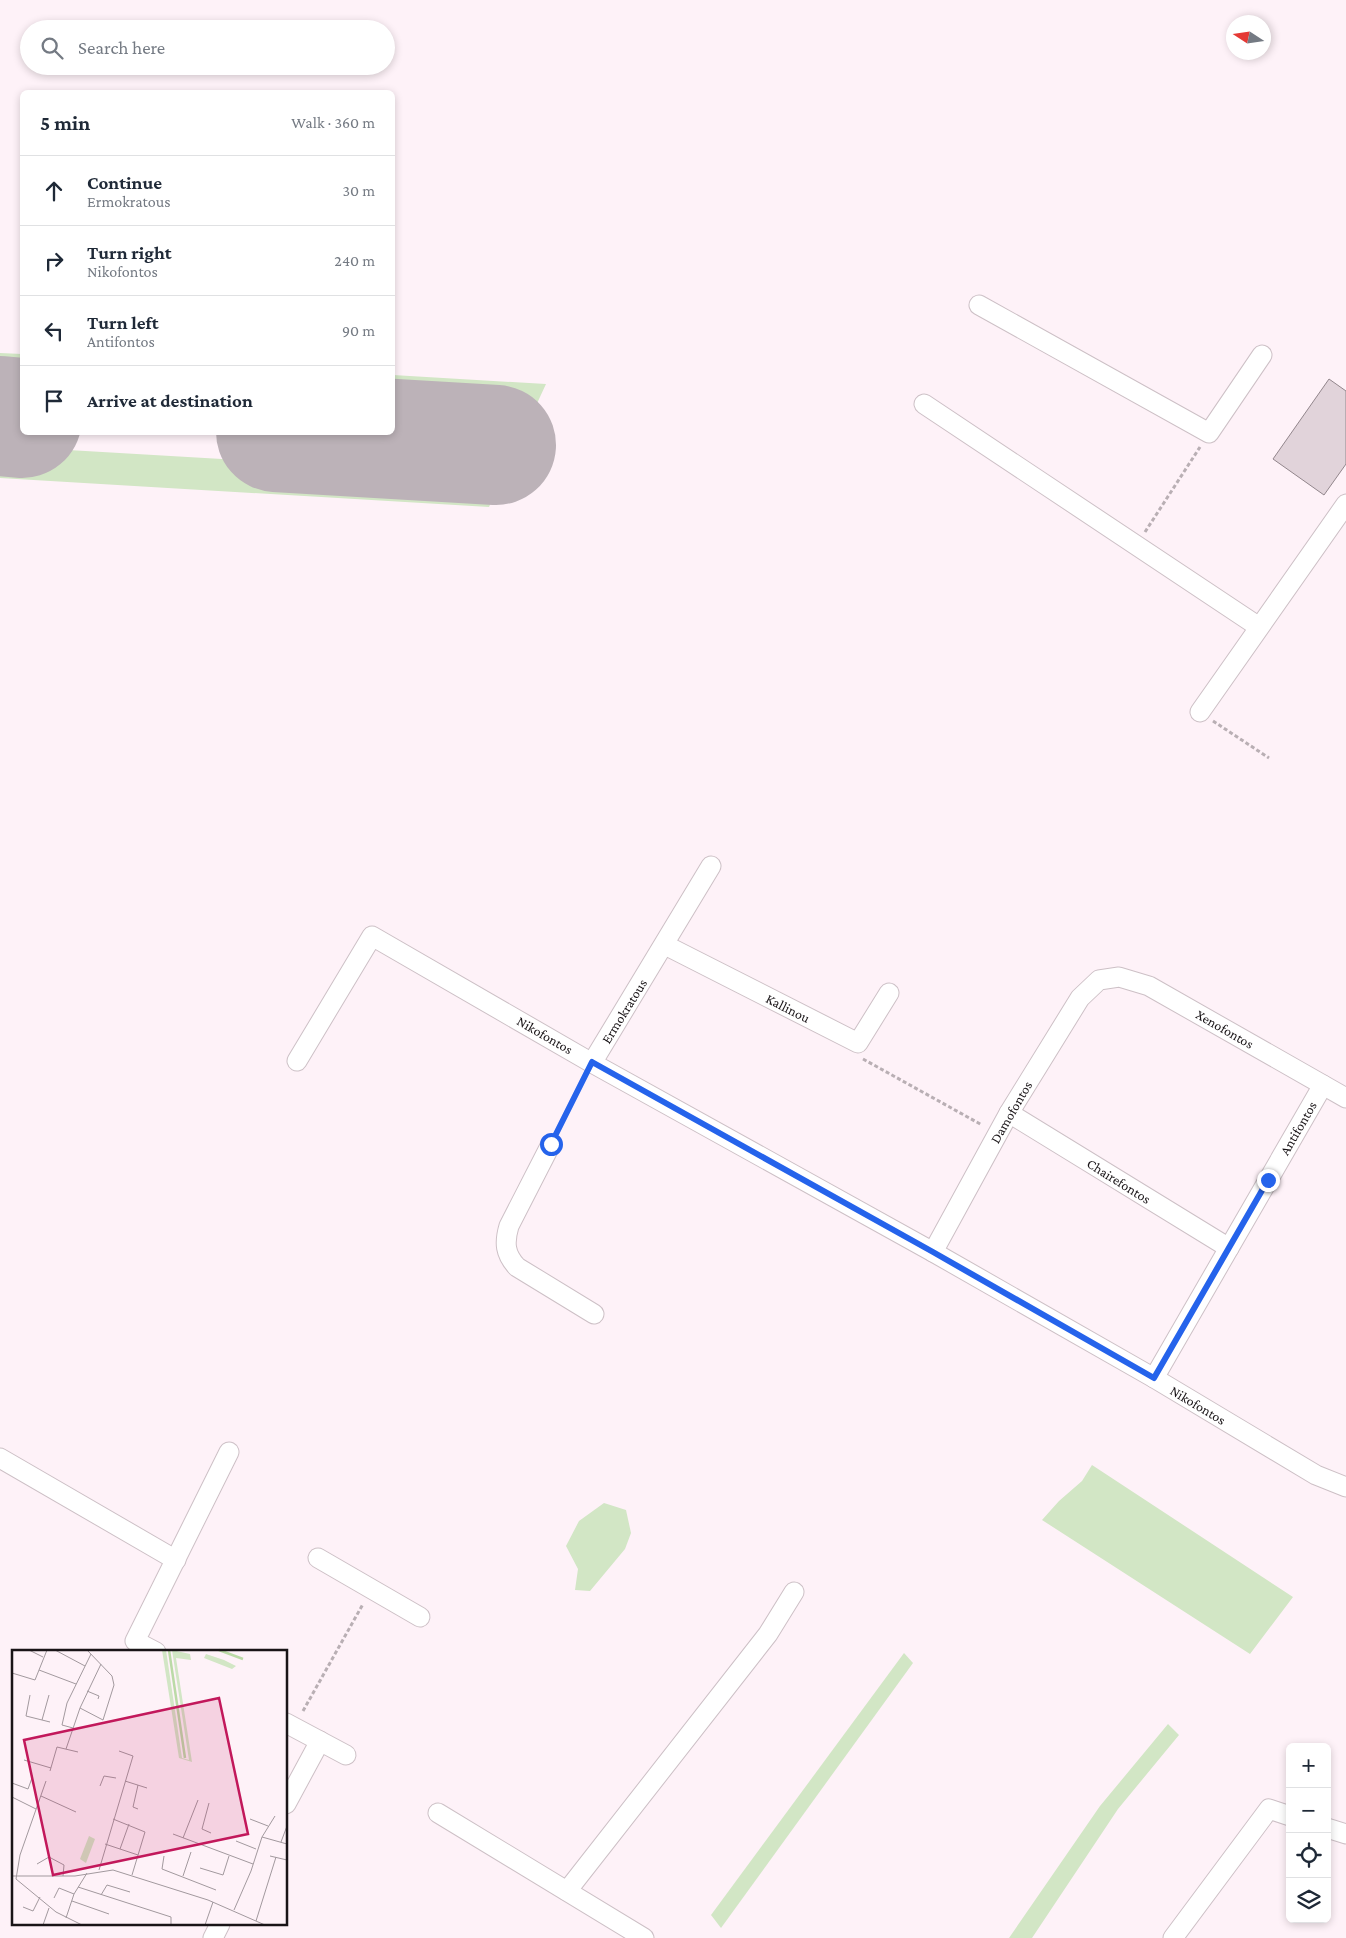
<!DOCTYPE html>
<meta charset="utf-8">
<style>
:root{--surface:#fff;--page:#f6f6f7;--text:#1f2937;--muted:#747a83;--line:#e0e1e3}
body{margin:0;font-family:"Crimson Pro",serif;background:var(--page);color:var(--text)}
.controls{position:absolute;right:15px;bottom:15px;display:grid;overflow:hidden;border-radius:8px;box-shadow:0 2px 8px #0003}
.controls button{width:45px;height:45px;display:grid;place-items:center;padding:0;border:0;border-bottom:1px solid var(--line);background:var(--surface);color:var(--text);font:25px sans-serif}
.compass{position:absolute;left:1226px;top:15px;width:45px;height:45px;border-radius:50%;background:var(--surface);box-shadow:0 2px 8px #0003;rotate:282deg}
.stop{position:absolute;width:15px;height:15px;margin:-11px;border:4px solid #2563eb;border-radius:50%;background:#fff}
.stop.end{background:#2563eb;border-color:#fff;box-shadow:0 1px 5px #0008}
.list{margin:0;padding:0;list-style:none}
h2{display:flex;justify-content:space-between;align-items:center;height:65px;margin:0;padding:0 20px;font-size:21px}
h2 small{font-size:16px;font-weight:400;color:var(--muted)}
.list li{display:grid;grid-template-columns:32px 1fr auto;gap:15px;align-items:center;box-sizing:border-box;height:70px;padding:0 20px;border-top:1px solid var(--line)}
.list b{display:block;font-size:19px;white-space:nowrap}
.list p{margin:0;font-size:16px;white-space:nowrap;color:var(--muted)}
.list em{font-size:16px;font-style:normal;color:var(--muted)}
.icon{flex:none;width:28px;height:28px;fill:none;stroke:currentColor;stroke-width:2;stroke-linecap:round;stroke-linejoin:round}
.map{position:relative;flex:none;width:1346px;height:1938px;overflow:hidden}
.search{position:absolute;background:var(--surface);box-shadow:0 2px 8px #0003;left:20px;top:20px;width:375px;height:55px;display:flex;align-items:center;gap:12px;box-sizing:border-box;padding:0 18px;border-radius:28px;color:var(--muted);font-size:19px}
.panel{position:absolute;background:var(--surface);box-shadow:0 2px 8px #0003;left:20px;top:90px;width:375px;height:345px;border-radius:8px}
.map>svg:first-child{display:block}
</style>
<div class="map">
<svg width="1346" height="1938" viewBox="0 0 1346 1938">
<rect width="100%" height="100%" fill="#fef2f8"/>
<g fill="#d2e6c5">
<path d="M0 353 22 354V384L0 383Z"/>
<path d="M393 375 546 384 489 507 0 478V446L498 475 525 412 393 405Z"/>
<path d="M1092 1465 1293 1597 1250 1654 1042 1520 1059 1501 1082 1481Z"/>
<path d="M604 1503 626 1510 631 1533 625 1549 590 1591 575 1590 578 1569 566 1546 579 1521Z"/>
<path d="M904 1653 913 1663 721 1928 711 1915Z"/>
<path d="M1168 1724 1179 1735 1118 1809 1032 1938H1009L1100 1806Z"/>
</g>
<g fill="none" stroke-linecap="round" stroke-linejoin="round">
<g stroke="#bcb2b8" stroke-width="120">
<path d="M0 416 22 418"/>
<path d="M276 432 496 445"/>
</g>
</g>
<path fill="#e1d3da" stroke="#92868c" d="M1329 379 1346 391V464L1324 495 1273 459Z"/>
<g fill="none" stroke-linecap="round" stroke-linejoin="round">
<g stroke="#cdc0c6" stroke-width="21">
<g id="minor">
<path d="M979 305 1209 433 1262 355"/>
<path d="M924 404 1259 627"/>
<path d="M1200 712 1346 504"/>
<path d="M665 945 858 1043 889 993"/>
<path d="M297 1061 372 936 592 1063 933 1252 1154 1378 1316 1475 1346 1487"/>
<path d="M592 1063 711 866"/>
<path d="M1009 1113 1229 1248"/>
<path d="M551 1144 509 1226C504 1243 505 1254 517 1267L594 1314"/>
<path d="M933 1252 1009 1113 1080 998 1099 980 1119 977 1149 986 1346 1098"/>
<path d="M1154 1378 1323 1085"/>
<path d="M0 1458 176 1560"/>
<path d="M318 1558 420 1617"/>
<path d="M156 1652 135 1641 229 1452"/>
<path d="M286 1723 346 1755"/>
<path d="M286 1804 320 1741"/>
<path d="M438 1813 644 1938"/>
<path d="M1327 1828 1346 1834"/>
<path d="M567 1891 768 1634 794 1592"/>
<path d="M213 1938 220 1924"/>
<path d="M1173 1938 1269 1809 1290 1816"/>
</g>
</g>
<g stroke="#b9afb4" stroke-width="3" stroke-dasharray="4 2.5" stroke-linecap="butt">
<path d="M1145 532 1200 447"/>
<path d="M1213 721 1269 758"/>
<path d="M863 1059 982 1125"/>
<path d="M559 1129 584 1079"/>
<path d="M303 1711 363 1604"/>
</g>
<use href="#minor" stroke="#fff" stroke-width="19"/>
</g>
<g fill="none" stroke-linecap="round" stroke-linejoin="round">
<path stroke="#2563eb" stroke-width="6" d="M551 1144 592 1062 933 1252 1154 1378 1268 1180"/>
</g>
<g text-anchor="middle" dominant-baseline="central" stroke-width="4" stroke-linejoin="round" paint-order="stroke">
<g font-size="14" fill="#191417" stroke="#fff">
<text transform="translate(788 1008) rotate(27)">Kallinou</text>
<text transform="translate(624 1011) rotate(-58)">Ermokratous</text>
<text transform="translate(1225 1029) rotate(30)">Xenofontos</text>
<text transform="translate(545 1035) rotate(30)">Nikofontos</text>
<text transform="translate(1011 1112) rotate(-60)">Damofontos</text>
<text transform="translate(1298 1128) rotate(-60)">Antifontos</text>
<text transform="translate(1119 1181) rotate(32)">Chairefontos</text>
<text transform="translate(1198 1405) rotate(31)">Nikofontos</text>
</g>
</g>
<g transform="translate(12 1650)">
<rect width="275" height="275" fill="#fef2f8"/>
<path d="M150 0H154L170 108 177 110 160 0 178 4 179 10 164 8 180 112 167 108ZM194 4 212 10 224 16 220 19 192 8ZM77 186 83 189 74 213 68 209Z" fill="#d2e6c5"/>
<path fill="none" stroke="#bbdaa7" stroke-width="2.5" d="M157 0 173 108M207 0 231 9"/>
<path fill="none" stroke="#a2999e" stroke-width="1" d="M17 0 31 7M43 0 73 16M27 20 64 34M0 23 23 30 35 0M75 41 87 46 86 49M18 45 14 66 38 72M68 58 91 70 102 35 100 26 75 0M30 70 37 45M61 78 50 75 55 53 79 4M54 99 68 58 89 14M12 110 39 118M38 121 45 97 66 102M34 131 8 205 4 229 44 262 70 275M113 131 135 138M0 133 16 139 20 128M88 136 92 126 104 128M29 146 64 162M0 147 24 159M197 153 190 179 199 183M126 159 121 157 126 135M101 169 133 182 120 225M238 169 256 176M161 184 241 214M250 187 275 194M171 188 186 150M224 191 244 199M269 192 275 176M93 194 126 205M108 199 117 174M152 206 150 219 204 240M258 206 275 210M25 214 37 207 52 215 51 226M188 218 211 225 217 206M87 220 121 106 107 101M0 226H63L101 220 196 250 253 275M171 226 179 202M66 237 159 267V275M89 245 95 235 118 242M42 248 47 238 62 244M60 251 97 264M11 257 21 261 28 247M222 260 239 221 250 187 263 166M54 268 62 244 75 223M244 271 264 207M31 275 37 258M193 275 201 252"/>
<path fill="#c2185b" fill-opacity="0.15" stroke="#c2185b" stroke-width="2.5" d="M207 48 236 184 41 225 12 90Z"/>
<rect width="275" height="275" fill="none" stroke="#191417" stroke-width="2.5"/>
</g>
</svg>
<div class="controls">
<button>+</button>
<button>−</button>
<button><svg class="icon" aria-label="locate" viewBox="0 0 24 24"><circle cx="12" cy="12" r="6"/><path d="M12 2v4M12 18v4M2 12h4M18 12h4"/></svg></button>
<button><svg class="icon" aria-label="layers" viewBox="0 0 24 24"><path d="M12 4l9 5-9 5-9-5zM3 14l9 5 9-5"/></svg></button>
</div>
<svg class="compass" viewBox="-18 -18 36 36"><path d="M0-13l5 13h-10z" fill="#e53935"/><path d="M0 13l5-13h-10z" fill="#747a83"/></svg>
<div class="stop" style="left:551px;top:1144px"></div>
<div class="stop end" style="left:1268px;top:1180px"></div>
<div class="search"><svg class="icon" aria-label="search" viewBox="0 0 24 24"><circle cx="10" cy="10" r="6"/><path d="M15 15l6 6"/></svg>Search here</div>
<section class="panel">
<h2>5 min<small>Walk · 360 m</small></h2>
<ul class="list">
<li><svg class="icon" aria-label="ahead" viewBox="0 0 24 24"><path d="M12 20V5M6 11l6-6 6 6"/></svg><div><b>Continue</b><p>Ermokratous</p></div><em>30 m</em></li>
<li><svg class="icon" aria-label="right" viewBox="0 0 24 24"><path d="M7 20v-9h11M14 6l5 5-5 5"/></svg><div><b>Turn right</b><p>Nikofontos</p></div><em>240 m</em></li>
<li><svg class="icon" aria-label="left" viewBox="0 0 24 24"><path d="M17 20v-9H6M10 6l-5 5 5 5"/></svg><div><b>Turn left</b><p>Antifontos</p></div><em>90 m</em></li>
<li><svg class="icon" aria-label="arrive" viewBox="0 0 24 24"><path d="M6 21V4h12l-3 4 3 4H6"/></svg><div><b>Arrive at destination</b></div></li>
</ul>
</section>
</div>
